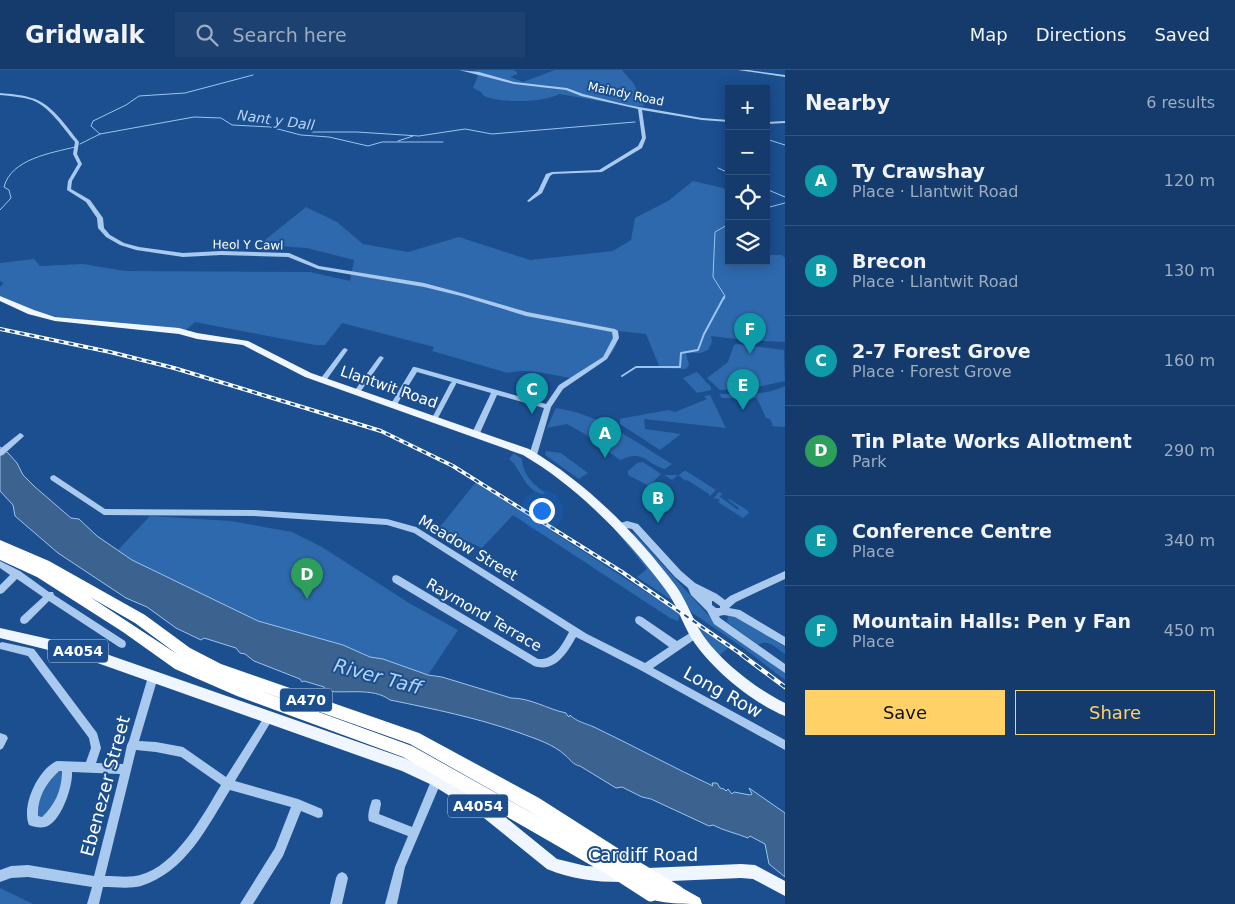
<!DOCTYPE html>
<meta charset="utf-8">
<style>
:root{--surface:#143b6b;--page:#1d4271;--text:#f1f3f6;--muted:#9dadc1;--line:#33557e;--accent:#ffd166}
body{margin:0;font-family:"DejaVu Sans",sans-serif;background:var(--page);color:var(--text)}
.controls{position:absolute;right:15px;top:15px;display:grid;overflow:hidden;border-radius:0px;box-shadow:0 2px 12px #0003}
.controls button{width:45px;height:45px;display:grid;place-items:center;padding:0;border:0;border-bottom:1px solid var(--line);background:var(--surface);color:var(--text);font:25px sans-serif}
.you{position:absolute;left:541px;top:440px;width:18px;height:18px;margin:-12px;border:4px solid #fff;border-radius:50%;background:#1a73e8;box-shadow:0 0 0 8px #1a73e833}
.badge{display:grid;place-items:center;width:32px;height:32px;border-radius:50%;background:var(--accent);color:#fff;font-size:16px;font-weight:700}
.pin{position:absolute;translate:-50% -41px;filter:drop-shadow(0 1px 2px #0008)}
.pin::after{content:'';position:absolute;top:26px;width:18px;height:15px;background:inherit;clip-path:polygon(0 0,100% 0,50% 100%)}
.list{margin:0;padding:0;list-style:none}
h2{display:flex;justify-content:space-between;align-items:center;height:65px;margin:0;padding:0 20px;font-size:21px}
h2 small{font-size:16px;font-weight:400;color:var(--muted)}
.list li{display:grid;grid-template-columns:32px 1fr auto;gap:15px;align-items:center;box-sizing:border-box;height:90px;padding:0 20px;border-top:1px solid var(--line)}
.list b{display:block;font-size:19px;white-space:nowrap}
.list p{margin:0;font-size:16px;white-space:nowrap;color:var(--muted)}
.list em{font-size:16px;font-style:normal;color:var(--muted)}
.actions{display:flex;gap:10px;padding:15px 20px}
.actions a{flex:1;padding:11px 0;border:1px solid var(--accent);border-radius:0px;text-align:center;font-size:18px;color:var(--accent)}
.actions .main{background:var(--accent);color:#111}
.icon{flex:none;width:28px;height:28px;fill:none;stroke:currentColor;stroke-width:2;stroke-linecap:round;stroke-linejoin:round}
.map{position:relative;flex:none;width:785px;height:834px;overflow:hidden}
header{display:flex;align-items:center;gap:30px;box-sizing:border-box;height:70px;padding:0 25px;background:var(--surface);border-bottom:1px solid var(--line)}
header strong{font-size:24px}
nav{display:flex;gap:28px;margin-inline-start:auto;font-size:18px}
.search{width:350px;height:45px;background:var(--page);display:flex;align-items:center;gap:12px;box-sizing:border-box;padding:0 18px;border-radius:0px;color:var(--muted);font-size:19px}
main{display:flex}
aside{flex:1;background:var(--surface)}
.map>svg:first-child{display:block}
</style>
<header>
<strong>Gridwalk</strong>
<div class="search"><svg class="icon" aria-label="search" viewBox="0 0 24 24"><circle cx="10" cy="10" r="6"/><path d="M15 15l6 6"/></svg>Search here</div>
<nav><a>Map</a><a>Directions</a><a>Saved</a></nav>
</header>
<main>
<div class="map">
<svg width="785" height="834" viewBox="0 0 785 834">
<rect width="100%" height="100%" fill="#1b4f8f"/>
<g fill="#2e69ad">
<path d="M477 0H513L517 2V4L510 7 523 12 555 0H622L634 14 644 36H629L559 24C544 33 500 33 484 26L481 22 473 18 478 5 471 2Z"/>
<path d="M693 111 723 118 729 122V191H766V185H782L785 188V272L744 270 711 266 712 272 708 280 701 283H686L689 295 686 299 660 298 646 264 618 261C620 286 595 297 577 309 553 306 531 297 508 303L432 281 434 277 342 253 325 275H315L195 252 186 260 57 247 36 241 0 226V217L4 213 0 211V193L34 189 40 196 83 194 125 201 310 202 350 211 354 190 307 178 261 175 265 170 306 137 337 152 363 174 408 182 459 167 530 190 613 181 631 170 635 148 668 131Z"/>
<path d="M738 274 784 280 785 311 753 318 720 320 707 308 728 292 734 275Z"/>
<path d="M697 302 711 317V320L697 323 683 308Z"/>
<path d="M785 316V357L770 356 773 355 770 349 766 348 757 328H722L719 324C741 324 765 326 785 316Z"/>
<path d="M710 325 726 358 644 349 645 359 681 364 660 380 620 354V349L624 348 669 340 675 342 707 329 704 326Z"/>
<path d="M556 338C600 344 635 372 672 394L665 399C645 394 645 379 620 390L585 364 567 354 547 358Z"/>
<path d="M546 381 561 383 588 403 579 409 545 385Z"/>
<path d="M514 383 522 389C523 405 532 413 545 423L544 424C524 422 522 399 509 389Z"/>
<path d="M643 392 661 404 649 416 628 405V401L637 393Z"/>
<path d="M684 401H686L716 420 709 427V424L687 410 686 411 678 405 672 410 664 405H679Z"/>
<path d="M476 412 680 544 678 551 670 548 513 445 482 478 439 458Z"/>
<path d="M719 422 723 424 719 426 738 440 739 438 728 430 729 429 747 440 749 443 743 448 718 432 720 430 716 428 713 429Z"/>
<path d="M589 432 617 457 676 533 637 507 647 499 612 456 587 433Z"/>
<path d="M150 446 231 451 292 462 322 477 409 533 458 560 428 605 383 589 370 587 343 575 258 551 177 513 132 490 118 480Z"/>
<path d="M632 463H634L719 557 785 603V610L745 579 691 542 685 530Z"/>
<path d="M728 546H737L785 577V584C777 579 768 568 758 575L727 552Z"/>
<path d="M694 553 729 577 719 586 707 576Z"/>
<path d="M61 700 65 704C61 717 56 752 36 746L34 741 50 704Z"/>
<path d="M0 818 33 834H0Z"/>
</g>
<path fill="#3c6290" stroke="#9cc4f0" d="M0 377 8 383 17 393 23 405 35 417 71 448 79 449 97 466 132 490 258 551 343 575 370 587 383 589 428 605 442 607 511 628C531 628 547 639 566 643L567 645 569 647 570 645C577 652 585 653 594 657 634 676 674 698 713 716L712 713H717L720 718 724 719 726 721 728 719 732 724 734 722 750 725 752 724 749 718 785 743V807L769 794 765 774 750 766 748 768C736 763 724 761 713 755L709 756 651 729 642 727 622 717 616 718 580 696C573 695 570 689 565 685 553 674 536 669 520 663 478 648 434 639 390 630 373 617 346 624 327 621L324 617 304 611 302 612 300 609 254 591 245 584 240 583 236 578 204 568 201 570 176 558 147 537 126 528 58 483 15 446 13 435 0 421Z"/>
<g fill="none" stroke-linecap="round" stroke-linejoin="round">
<g stroke="#9cc4f0" stroke-width="1">
<path d="M312 62H357L419 66 465 59 492 64 635 52"/>
<path d="M100 64 91 56 93 51 126 35 139 26 185 23 253 5"/>
<path d="M766 69 785 75"/>
<path d="M398 71 413 66"/>
<path d="M80 74 100 64 194 47 221 48 232 55 270 57 301 65 329 67 368 76 382 72H443"/>
<path d="M718 98 729 103"/>
<path d="M766 119 785 127"/>
<path d="M766 138 785 133"/>
<path d="M0 140 11 128 9 120 4 117C11 89 51 83 75 77"/>
<path d="M724 229 725 226 713 207 715 162 729 154"/>
</g>
<path stroke="#9cc4f0" stroke-width="2" d="M622 306 636 297H680L681 283 698 280 704 264 724 227"/>
<g fill="#a9c9ee" fill-rule="evenodd">
<path d="M459 0 479 2 514 12 567 18 583 24 628 35 702 48 729 50V52L702 50 642 40 646 68 642 78 602 102 553 104 550 106 542 123 529 132 527 131 538 121 546 104 552 102 599 100 638 76 642 68 638 39 581 26 566 20 514 14Z"/>
<path d="M738 0H748L785 5V7Z"/>
<path d="M0 23C12 24 24 25 35 29 53 36 67 57 79 72L77 84 82 94 72 111 71 119 90 130 103 148 104 158 110 165 124 173 139 177 183 183 221 181 289 183 319 196 424 213 465 224 527 242 615 259 618 261 619 268 607 289 563 319 551 337 537 385 533 388 529 385 544 338 497 325 480 363 476 366 472 363 491 323 456 313V314L438 348 435 350 432 348 450 314 452 312 417 302 396 336H392L391 334 392 332 413 297H415L546 334 559 315 603 287 613 268 612 262 526 246 461 226 424 217 318 199 288 187 221 185 183 187 136 180 120 175 106 167 98 158 97 148 86 132 67 120 68 111 78 94 73 84 75 72C63 58 50 37 32 30 22 27 10 26 0 25Z"/>
<path d="M785 51V53L766 54V52Z"/>
<path d="M345 278 348 280 347 281 325 312H321L320 310 321 308 343 279Z"/>
<path d="M381 286 384 288 383 289 359 324H355L354 322 355 320 379 287Z"/>
<path d="M20 363 22 364 24 366 22 368 3 385 0 386V379Z"/>
<path d="M54 405 105 439 254 440 387 449 416 457 587 564 645 593 669 577 636 553 635 550 636 547 639 546 642 547 677 571 695 560 698 561 699 564 698 567 653 598 785 670V680L642 601 576 567C567 583 555 603 534 596L393 512 392 509 393 506 396 505 399 506 538 589C555 590 562 575 569 562L414 463 387 455 254 446 104 445 51 410 50 408 51 406Z"/>
<path d="M627 451 638 454 681 501 695 513 717 524 725 530 730 526 785 501V509L736 532 729 538 740 540 785 567V576L735 547 724 545 719 546 720 548 785 594V603L714 554 707 541 691 525 688 518 675 507 632 459C627 457 622 460 617 458L616 456 617 454ZM712 531H713L720 536V538H716L712 535Z"/>
<path d="M0 491 20 501 49 522H53L54 525 125 571 126 574 125 577 122 578 119 577 49 531 27 553 24 554 21 553 20 550 21 547 43 527 17 509 3 523 0 524V515L10 505 0 498Z"/>
<path d="M2 572 34 579 97 663 101 678 96 693 123 694 127 675 129 671 148 607 150 604 153 603 156 604 158 607 139 671 156 672 183 677 226 707 266 644 269 642 272 644 274 647 272 650 235 711 298 729 322 739 323 743 322 747 318 748 301 741 283 786 253 834H240L275 778 291 737 230 720C207 757 186 802 141 816 131 819 114 817 103 817L99 834H87L92 817 28 807 11 808 0 812V800L11 796 28 795 94 806 120 704 72 702C73 716 61 753 45 757 40 758 34 757 29 755 21 736 38 699 57 691L86 692 91 678 89 668 28 586 0 579V573ZM136 680 156 682 181 687 221 715C203 745 176 796 140 805 130 808 116 806 105 806ZM59 701H62V704C61 721 55 735 42 747L38 746C37 728 46 713 59 701Z"/>
<path d="M0 663 6 665 8 668 3 678 0 680Z"/>
<path d="M437 705 441 706 442 710 405 797 397 834H385L395 797 408 766 369 751C367 745 370 736 372 730L376 729 380 730 381 734 379 744 412 757 433 706Z"/>
<path d="M342 802 346 804 348 808 342 834H330L336 808 338 804Z"/>
</g>
<g fill="#f0f6ff" fill-rule="evenodd">
<path d="M0 226 34 240 55 247 179 258 197 263 248 271 311 303 529 379C587 413 636 463 676 516 686 530 691 545 699 559 716 588 756 619 785 633V646C753 633 711 599 692 569 682 553 678 536 665 519 626 467 579 418 523 385L305 307 243 275 197 269 179 264 55 251 28 244 0 231Z"/>
<path d="M0 558 89 578 404 688 442 705 489 734 557 789 586 796 621 798 626 800 628 805 626 810 621 812C595 812 571 809 547 799L479 744 432 715 402 701 89 590 0 568Z"/>
<path d="M741 794 755 795 785 811V826L753 809 741 808 648 812 643 810 641 805 643 800 648 798Z"/>
</g>
<g fill="#fff" fill-rule="evenodd">
<path d="M0 470 49 491 145 545 190 578 221 594 419 663 539 728 619 779 621 785 619 791 613 793 608 791 606 797 600 799 594 797 403 687 237 626 175 599 123 562 37 507 0 490ZM90 527 135 553 177 584ZM258 620 410 674 546 751 412 676Z"/>
<path d="M677 815 700 828 702 834C687 834 649 834 643 824L645 818 651 816 669 824 671 817Z"/>
</g>
<g stroke="#fff" stroke-width="4">
<path id="rail-far1" d="M0 259 110 282 174 298 381 361 453 396 622 502 744 586"/>
</g>
<g stroke="#fff" stroke-width="4.5">
<path id="rail" d="M742 585 785 617"/>
</g>
<use href="#rail-far1" stroke="#1b4f8f" stroke-width="2" stroke-dasharray="5" stroke-linecap="butt"/>
<use href="#rail" stroke="#1b4f8f" stroke-width="2.5" stroke-dasharray="8" stroke-linecap="butt"/>
<g stroke="#fff" stroke-width="15">
<path d="M613 785 677 823"/>
<path d="M600 791 651 824"/>
</g>
</g>
<g text-anchor="middle" dominant-baseline="central" stroke-width="4" stroke-linejoin="round" paint-order="stroke">
<g font-size="12" fill="#fff" stroke="#1b4f8f">
<text transform="translate(626 24) rotate(12)">Maindy Road</text>
<text transform="translate(248 175) rotate(1)">Heol Y Cawl</text>
</g>
<g font-size="14" font-style="italic" fill="#b5d3f5" stroke="#1b4f8f">
<text transform="translate(276 50) rotate(8)">Nant y Dall</text>
</g>
<g fill="#1b4f8f" stroke="#bbcadd" stroke-width="1">
<rect x="48" y="569.5" width="60" height="23" rx="4"/>
<rect x="280" y="618.5" width="52" height="23" rx="4"/>
<rect x="448" y="724.5" width="60" height="23" rx="4"/>
</g>
<g font-size="14" font-weight="bold" fill="#fff">
<text x="78" y="581">A4054</text>
<text x="306" y="630">A470</text>
<text x="478" y="736">A4054</text>
</g>
<g font-size="15" fill="#fff" stroke="#1b4f8f">
<text transform="translate(389 317) rotate(19)">Llantwit Road</text>
<text transform="translate(468 478) rotate(31)">Meadow Street</text>
<text transform="translate(484 545) rotate(30)">Raymond Terrace</text>
</g>
<g font-size="18" fill="#fff" stroke="#1b4f8f">
<text transform="translate(723 622) rotate(29)">Long Row</text>
<text transform="translate(105 716) rotate(-75)">Ebenezer Street</text>
<text x="643" y="784">Cardiff Road</text>
</g>
<g font-size="19" font-style="italic" fill="#b5d3f5" stroke="#1b4f8f">
<text transform="translate(378 606) rotate(15)">River Taff</text>
</g>
</g>
</svg>
<div class="controls">
<button>+</button>
<button>−</button>
<button><svg class="icon" aria-label="locate" viewBox="0 0 24 24"><circle cx="12" cy="12" r="6"/><path d="M12 2v4M12 18v4M2 12h4M18 12h4"/></svg></button>
<button><svg class="icon" aria-label="layers" viewBox="0 0 24 24"><path d="M12 4l9 5-9 5-9-5zM3 14l9 5 9-5"/></svg></button>
</div>
<div class="you"></div>
<div class="pin badge" style="left:605px;top:388px;background:#0f9aa8">A</div>
<div class="pin badge" style="left:658px;top:453px;background:#0f9aa8">B</div>
<div class="pin badge" style="left:532px;top:344px;background:#0f9aa8">C</div>
<div class="pin badge" style="left:307px;top:529px;background:#2e9e5b">D</div>
<div class="pin badge" style="left:743px;top:340px;background:#0f9aa8">E</div>
<div class="pin badge" style="left:750px;top:284px;background:#0f9aa8">F</div>
</div>
<aside>
<h2>Nearby<small>6 results</small></h2>
<ul class="list">
<li><span class="badge" style="background:#0f9aa8">A</span><div><b>Ty Crawshay</b><p>Place · Llantwit Road</p></div><em>120 m</em></li>
<li><span class="badge" style="background:#0f9aa8">B</span><div><b>Brecon</b><p>Place · Llantwit Road</p></div><em>130 m</em></li>
<li><span class="badge" style="background:#0f9aa8">C</span><div><b>2-7 Forest Grove</b><p>Place · Forest Grove</p></div><em>160 m</em></li>
<li><span class="badge" style="background:#2e9e5b">D</span><div><b>Tin Plate Works Allotment</b><p>Park</p></div><em>290 m</em></li>
<li><span class="badge" style="background:#0f9aa8">E</span><div><b>Conference Centre</b><p>Place</p></div><em>340 m</em></li>
<li><span class="badge" style="background:#0f9aa8">F</span><div><b>Mountain Halls: Pen y Fan</b><p>Place</p></div><em>450 m</em></li>
</ul>
<div class="actions"><a class="main">Save</a><a>Share</a></div>
</aside>
</main>
